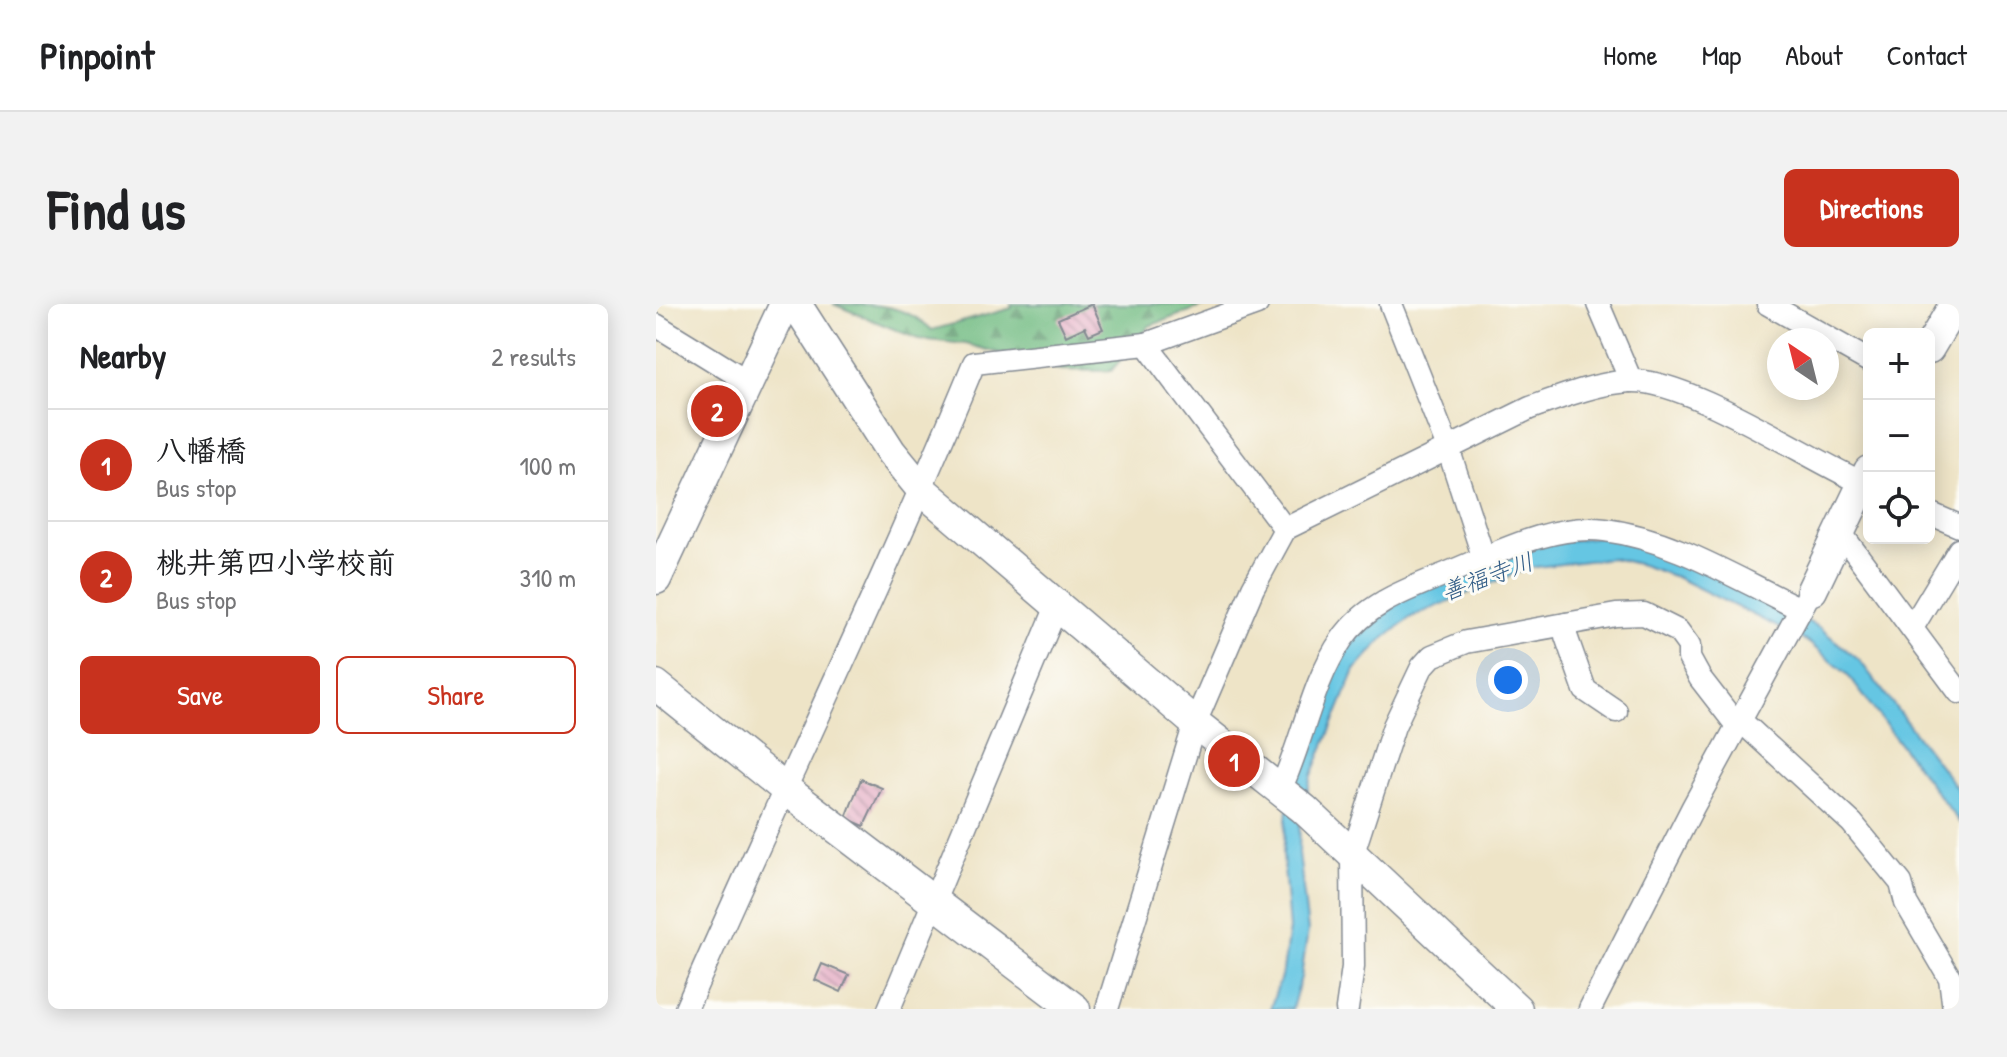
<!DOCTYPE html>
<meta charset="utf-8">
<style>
:root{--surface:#fff;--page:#f2f2f2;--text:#202124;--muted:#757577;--line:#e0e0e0;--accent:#c8321e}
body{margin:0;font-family:"Patrick Hand","Klee One",sans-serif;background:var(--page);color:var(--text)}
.controls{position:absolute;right:24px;top:24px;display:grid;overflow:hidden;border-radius:12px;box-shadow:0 4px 20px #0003}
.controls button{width:72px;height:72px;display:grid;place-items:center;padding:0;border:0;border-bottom:2px solid var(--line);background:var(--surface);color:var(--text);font:40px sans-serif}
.compass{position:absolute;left:1111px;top:24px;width:72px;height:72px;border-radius:50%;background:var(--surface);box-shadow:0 4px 20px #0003;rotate:325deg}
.you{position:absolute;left:852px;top:376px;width:28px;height:28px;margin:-20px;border:6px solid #fff;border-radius:50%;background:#1a73e8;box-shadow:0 0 0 12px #1a73e833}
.badge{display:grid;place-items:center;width:52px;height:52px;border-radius:50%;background:var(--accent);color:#fff;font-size:26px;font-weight:700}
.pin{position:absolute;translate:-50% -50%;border:4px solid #fff;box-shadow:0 2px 8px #0006}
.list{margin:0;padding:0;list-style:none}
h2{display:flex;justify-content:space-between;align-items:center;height:104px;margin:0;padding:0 32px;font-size:34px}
h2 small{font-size:26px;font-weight:400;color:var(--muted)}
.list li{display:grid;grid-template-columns:52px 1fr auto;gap:24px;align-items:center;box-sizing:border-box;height:112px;padding:0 32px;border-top:2px solid var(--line)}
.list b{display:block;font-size:30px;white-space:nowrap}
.list p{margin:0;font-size:26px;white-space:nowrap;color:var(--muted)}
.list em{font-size:26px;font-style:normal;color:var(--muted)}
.actions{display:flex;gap:16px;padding:24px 32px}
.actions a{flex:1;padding:18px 0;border:2px solid var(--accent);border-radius:12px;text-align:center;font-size:28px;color:var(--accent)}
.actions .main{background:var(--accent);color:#fff}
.icon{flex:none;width:44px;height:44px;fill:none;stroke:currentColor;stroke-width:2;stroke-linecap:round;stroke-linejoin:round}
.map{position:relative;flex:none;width:1303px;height:705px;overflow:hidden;border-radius:12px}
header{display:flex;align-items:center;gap:48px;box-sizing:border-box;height:112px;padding:0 40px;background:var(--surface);border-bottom:2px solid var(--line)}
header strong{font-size:38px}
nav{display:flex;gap:44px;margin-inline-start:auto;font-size:28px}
.intro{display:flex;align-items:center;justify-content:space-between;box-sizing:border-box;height:192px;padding:0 48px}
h1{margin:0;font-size:56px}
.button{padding:20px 36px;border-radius:12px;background:var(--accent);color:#fff;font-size:28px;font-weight:700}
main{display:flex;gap:48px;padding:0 48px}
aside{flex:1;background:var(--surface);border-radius:12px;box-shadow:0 4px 20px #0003}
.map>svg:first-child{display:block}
</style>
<header>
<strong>Pinpoint</strong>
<nav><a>Home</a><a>Map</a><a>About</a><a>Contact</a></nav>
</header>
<div class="intro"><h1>Find us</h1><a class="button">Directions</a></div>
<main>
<aside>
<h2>Nearby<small>2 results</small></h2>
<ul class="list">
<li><span class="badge">1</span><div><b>八幡橋</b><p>Bus stop</p></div><em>100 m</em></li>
<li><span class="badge">2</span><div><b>桃井第四小学校前</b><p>Bus stop</p></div><em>310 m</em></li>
</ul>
<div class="actions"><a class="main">Save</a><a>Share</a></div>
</aside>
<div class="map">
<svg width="1303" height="705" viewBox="0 0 1303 705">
<defs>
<pattern id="forest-firs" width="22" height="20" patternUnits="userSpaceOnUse" patternTransform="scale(2)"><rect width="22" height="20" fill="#72bc83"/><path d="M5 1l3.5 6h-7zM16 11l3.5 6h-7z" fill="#5d996e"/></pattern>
<pattern id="building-back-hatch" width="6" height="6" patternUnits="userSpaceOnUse" patternTransform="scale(2)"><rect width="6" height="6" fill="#e6b1c7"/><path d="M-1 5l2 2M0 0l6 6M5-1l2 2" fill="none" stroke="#ba90a5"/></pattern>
</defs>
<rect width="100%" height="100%" fill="#fdfcf7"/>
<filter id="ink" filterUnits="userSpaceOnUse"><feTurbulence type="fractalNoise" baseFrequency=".0125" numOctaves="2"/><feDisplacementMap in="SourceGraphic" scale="16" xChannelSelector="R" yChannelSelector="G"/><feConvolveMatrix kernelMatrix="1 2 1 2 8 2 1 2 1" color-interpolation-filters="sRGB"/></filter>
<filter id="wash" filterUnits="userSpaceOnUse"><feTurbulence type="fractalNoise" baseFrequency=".006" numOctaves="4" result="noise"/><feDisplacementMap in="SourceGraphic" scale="32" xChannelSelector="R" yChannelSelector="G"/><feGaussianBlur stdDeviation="1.8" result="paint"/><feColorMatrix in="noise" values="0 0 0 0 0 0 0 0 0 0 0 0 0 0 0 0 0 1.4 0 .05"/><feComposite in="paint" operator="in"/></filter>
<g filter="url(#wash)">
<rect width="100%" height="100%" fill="#eee4c7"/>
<path fill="url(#forest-firs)" stroke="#467670" stroke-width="2" d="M177 0C220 0 249 0 276 26L356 4 355 0H553L493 22 455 67 405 66 310 40 262 35Z"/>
<path fill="#65c6e3" stroke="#407aa0" stroke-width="2" d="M953 231 1026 250 1164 324 1204 357 1303 487V518L1191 370 1152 338 1020 273 986 261 956 254 872 264 755 313 725 337 699 366 656 471 644 515 643 549 652 627 645 673 636 705H614L627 667 633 625 627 550 634 472 680 358 710 321 743 296 871 243Z"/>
<g id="blocks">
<g fill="url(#building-back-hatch)">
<path d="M436 0 447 25 433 31 429 23 410 32 402 15Z"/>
<path d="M205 475 226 484 208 522 190 514Z"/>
<path d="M166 660 193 671 185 688 159 676Z"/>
</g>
</g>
</g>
<g filter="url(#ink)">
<use href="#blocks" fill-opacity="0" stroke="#848a92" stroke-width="2"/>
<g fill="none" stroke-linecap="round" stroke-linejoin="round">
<g stroke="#848a92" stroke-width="25">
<g id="street">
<path d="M735 0 792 144 828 255"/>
<path d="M942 0 975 77"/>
<path d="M1112 0 1213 57"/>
<path d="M0 21 91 77"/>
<path d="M490 40 601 0"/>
<path d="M1273 209 1303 222"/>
<path d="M629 225 874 104C905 93 941 79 974 77 1032 74 1155 157 1213 182"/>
<path d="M1184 228 1303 388"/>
<path d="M910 320V332L929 386 960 407"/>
<path d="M1256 324 1303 246"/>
<path d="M1085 417 1196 519 1245 579 1250 599 1294 674 1298 705"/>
<path d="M624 486C647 437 655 380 686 335 711 299 753 285 792 269 839 250 896 219 949 226 1019 235 1082 276 1145 305"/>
<path d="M30 705C125 489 228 277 318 59L490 40 629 225 597 284 539 419 451 705"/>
<path d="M233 705 401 302"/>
<path d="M691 705 697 663 696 552 738 422 766 363 776 352 810 338 960 311 988 310 1022 327 1033 342V354L1044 374 1082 423"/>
<path d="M934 705 1037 503 1152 292"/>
</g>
</g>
<g stroke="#848a92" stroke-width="33">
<g id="secondary">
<path d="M140 0 235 148 266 186 539 419 648 505 861 705"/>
<path d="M1273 44 1299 0"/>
<path d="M0 275 129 0"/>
<path d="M1156 286 1213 167"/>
<path d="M0 381 128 484 419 705"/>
</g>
</g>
<use href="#street" stroke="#fff" stroke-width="22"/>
<use href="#secondary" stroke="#fff" stroke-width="30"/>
</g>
</g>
<g text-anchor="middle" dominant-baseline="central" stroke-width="6" stroke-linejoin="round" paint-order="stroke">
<g font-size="24" font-style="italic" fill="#315c86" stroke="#fdfcf7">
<text transform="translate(831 272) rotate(-20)">善福寺川</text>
</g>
</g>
</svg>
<div class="controls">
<button>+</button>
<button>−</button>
<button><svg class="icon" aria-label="locate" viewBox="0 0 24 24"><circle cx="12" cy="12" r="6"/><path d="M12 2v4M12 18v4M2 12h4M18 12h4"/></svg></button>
</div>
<svg class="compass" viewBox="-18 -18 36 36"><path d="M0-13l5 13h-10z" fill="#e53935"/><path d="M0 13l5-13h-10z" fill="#757577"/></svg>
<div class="you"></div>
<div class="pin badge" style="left:578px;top:457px">1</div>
<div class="pin badge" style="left:61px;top:107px">2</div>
</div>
</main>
